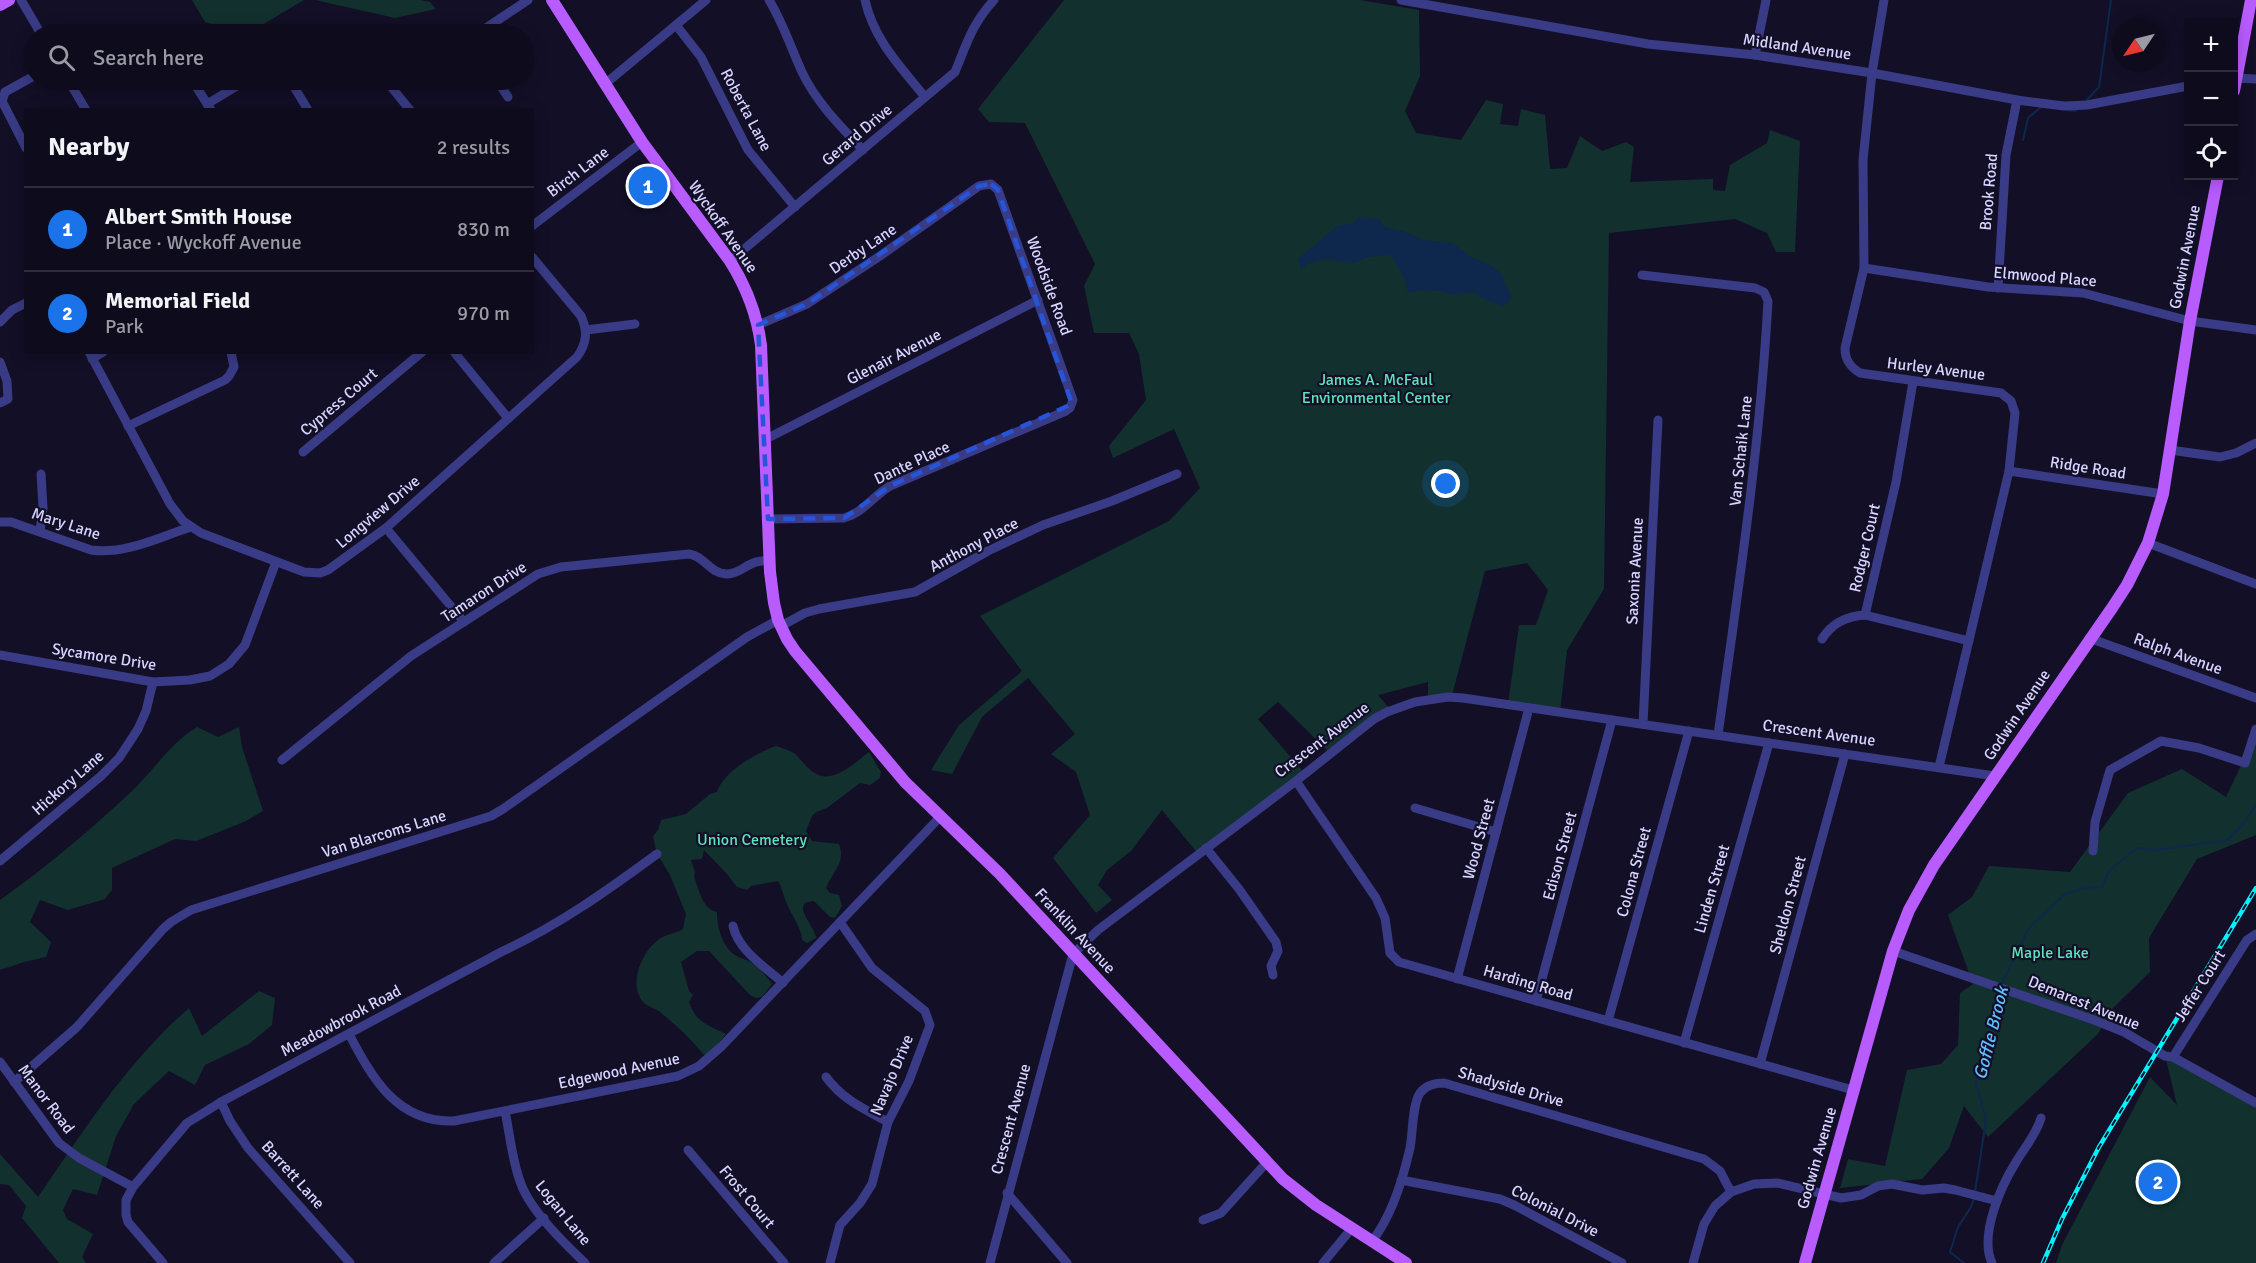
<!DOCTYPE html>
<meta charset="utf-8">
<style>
:root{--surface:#0e0b1d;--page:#171426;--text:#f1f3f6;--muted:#9b9ba4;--line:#2e2b3b;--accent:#1a73e8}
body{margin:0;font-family:Signika,sans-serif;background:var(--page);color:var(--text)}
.controls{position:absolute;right:18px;top:18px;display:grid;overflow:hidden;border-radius:0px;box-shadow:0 3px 15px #0003}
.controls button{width:54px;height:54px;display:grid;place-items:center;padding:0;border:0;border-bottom:2px solid var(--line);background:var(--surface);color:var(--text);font:30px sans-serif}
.compass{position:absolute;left:2112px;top:18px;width:54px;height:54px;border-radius:50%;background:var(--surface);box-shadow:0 3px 15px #0003;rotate:235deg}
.you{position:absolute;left:1446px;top:484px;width:21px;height:21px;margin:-15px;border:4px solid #fff;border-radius:50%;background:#1a73e8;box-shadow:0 0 0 9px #1a73e833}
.badge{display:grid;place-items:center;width:39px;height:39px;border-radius:50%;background:var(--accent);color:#fff;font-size:20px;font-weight:700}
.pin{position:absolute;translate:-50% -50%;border:3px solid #fff;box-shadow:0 2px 6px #0006}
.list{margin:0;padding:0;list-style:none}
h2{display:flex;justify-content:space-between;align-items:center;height:78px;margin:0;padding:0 24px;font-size:26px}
h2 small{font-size:20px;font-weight:400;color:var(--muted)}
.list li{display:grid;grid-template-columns:39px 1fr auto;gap:18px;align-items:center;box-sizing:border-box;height:84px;padding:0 24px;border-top:2px solid var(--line)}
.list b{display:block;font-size:22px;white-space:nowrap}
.list p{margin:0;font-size:20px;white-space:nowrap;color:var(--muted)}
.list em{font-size:20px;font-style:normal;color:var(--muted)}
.icon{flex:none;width:33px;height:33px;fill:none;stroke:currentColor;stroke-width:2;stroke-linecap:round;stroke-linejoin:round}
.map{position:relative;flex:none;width:2256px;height:1263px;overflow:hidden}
.search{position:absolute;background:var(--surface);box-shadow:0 3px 15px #0003;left:24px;top:24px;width:510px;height:66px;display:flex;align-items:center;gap:15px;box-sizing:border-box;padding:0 21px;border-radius:33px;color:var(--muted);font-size:22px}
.panel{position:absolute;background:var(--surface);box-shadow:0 3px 15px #0003;left:24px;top:108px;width:510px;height:246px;border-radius:0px}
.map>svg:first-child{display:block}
</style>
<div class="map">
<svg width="2256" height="1263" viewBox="0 0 2256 1263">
<rect width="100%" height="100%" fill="#120f27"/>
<g fill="#12312e">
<path d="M192 0H304L247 34 205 22Z"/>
<path d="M315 0H420L430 2 436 9 395 18Z"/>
<path d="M1064 0H1360L1419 10 1420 76 1405 111 1416 133 1461 140 1486 100 1503 104 1500 124 1518 126 1521 109 1545 115 1550 169 1567 168 1580 136 1602 151 1626 142 1634 147 1630 182 1713 179V190L1725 191 1730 165 1767 143 1770 130 1800 141 1795 252H1776L1767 233 1735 219 1609 233 1604 589 1567 650 1560 712 1508 704 1519 625H1536L1548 590 1527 563 1485 571 1451 699H1428V682L1378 695 1390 709 1330 753 1278 702 1258 719 1306 775 1199 855 1162 810 1131 851 1107 870 1098 885 1112 900 1096 913 1053 858 1090 815 1076 772 1051 754 1075 734 1028 678 982 717 952 774 931 770 959 725 1022 671 980 616 1169 521 1200 488 1174 429 1113 458 1109 446 1146 400 1139 354 1129 333H1094L1084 286 1095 264 1025 123 989 122 978 109Z"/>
<path d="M197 727 218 737 239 727 242 747 263 811 246 821 196 841 175 839 112 868V890L105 899 68 910 40 900 30 922 51 942 46 957 24 962 0 970V900C47 867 94 827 135 788 156 767 171 743 197 727Z"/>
<path d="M2256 734V835L2197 859 2149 938 2150 972 2113 1008 2098 1034 1988 1137 1964 1106 1949 1148 1922 1179 1840 1188 1848 1159 1885 1166 1907 1070 1941 1064 1958 1045 1960 993 1973 984 1948 915 1972 897 1989 866 2070 872 2128 793 2182 769 2226 797Z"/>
<path d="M776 746C781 748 789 750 794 753 801 759 806 768 815 773 832 785 856 762 869 752L881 772 880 778 870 785 860 783 827 808 816 812 812 816 806 831 812 841 839 844C846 863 833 871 826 888L830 893 839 895 842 906 835 918 830 917 814 901C788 902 816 927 816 938L807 943 802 940C802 929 792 916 787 904 783 896 783 889 778 881L751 886 747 890 737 887 727 874 704 850 702 859 691 860 695 872 694 877C699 889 702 909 717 912 717 927 722 946 735 955 740 959 747 959 752 963 759 968 767 977 772 984L762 997 756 998 750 995 709 951H697L681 962 689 991 693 995 689 1002C696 1023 708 1025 726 1034L713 1050 704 1055C691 1039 676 1025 660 1012 655 1008 648 1007 644 1003 627 985 642 952 658 940 665 934 675 934 683 929L686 914 670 875 657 854 653 836 658 830 661 820 686 814 710 794 717 792C723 772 756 753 776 746Z"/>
<path d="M259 991 275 998 272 1025 249 1044 205 1065 195 1085 169 1071 134 1104 116 1136 97 1195 73 1189 63 1210 67 1219 93 1234 82 1257 86 1263H59L22 1218 26 1206 9 1185 0 1184V1154L38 1197C85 1129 126 1063 189 1008L202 1036Z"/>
<path d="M2165 1055 2256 1102V1263H2056L2062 1245 2150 1077 2177 1105Z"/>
</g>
<path fill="#0d284c" d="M1360 217 1380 220 1385 227 1406 232 1424 240 1453 243 1471 257 1487 263 1500 272 1512 298 1503 307C1492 301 1482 300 1473 292L1452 295 1440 291 1425 290 1408 293 1405 279 1391 255 1368 257 1354 263 1325 259 1307 264 1301 270 1298 259 1337 226 1353 223Z"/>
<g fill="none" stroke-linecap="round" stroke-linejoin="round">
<g stroke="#0d284c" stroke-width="2">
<path d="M2084 103 2099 87 2111 0"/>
<path d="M2067 110 2075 111 2078 109"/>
<path d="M2023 140 2028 118 2041 107"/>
<path d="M2001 985 2029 928 2065 894 2085 888 2102 887 2109 871 2137 848 2157 850 2228 840 2244 823 2256 805"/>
<path d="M1975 1192 1986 1120 1976 1083 1999 990"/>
<path d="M1964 1263 1950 1252 1958 1227 1971 1207 1974 1198"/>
</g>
<g stroke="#393b86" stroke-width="9">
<path d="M21 0 41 34"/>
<path d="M769 0C783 23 791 48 802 72 816 102 840 126 863 150"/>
<path d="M865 0C874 40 900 66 925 97"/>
<path d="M1401 0 1648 44 1755 55 1872 73 2017 100 2064 106 2087 105 2188 86"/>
<path d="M1884 0 1872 73 1863 160 1864 268 1845 348C1845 360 1850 367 1860 373L2001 393 2011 401 2015 413 2009 471 1939 767"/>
<path d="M676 25 701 57 748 150 795 207"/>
<path d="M477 34 528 0"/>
<path d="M1755 55 1766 0"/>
<path d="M2234 78 2256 79"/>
<path d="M68 80 86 110"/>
<path d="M192 80 211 110"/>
<path d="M290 80 308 110"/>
<path d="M389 80 392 88 410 110"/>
<path d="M497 80 508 97"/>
<path d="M605 84 706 0"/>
<path d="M207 104 247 80"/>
<path d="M26 148 2 101 5 92 34 76"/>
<path d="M532 226 642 142"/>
<path d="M730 261 955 72C967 43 972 24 994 0"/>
<path d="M1864 268 1988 287 2083 293 2190 321 2256 330"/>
<path d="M1642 275 1755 288 1764 292 1768 301C1760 447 1738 591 1718 735"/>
<path d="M1998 288 2006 155 2017 100"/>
<path d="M0 322 12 310 26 303"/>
<path d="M758 325 807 304 880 256 979 186 991 184 998 190 1073 400 1070 408 1066 411 890 486C873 496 863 513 844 518L768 519"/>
<path d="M586 330 635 324"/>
<path d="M89 352 170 504 183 521 201 533 304 572 320 573 328 570 386 528 577 357C587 343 588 331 581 316L532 257"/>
<path d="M454 352 507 417"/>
<path d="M92 359 103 352"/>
<path d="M0 362 7 381 8 399 0 403"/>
<path d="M128 426 225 380 229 376 234 367 231 352"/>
<path d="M764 440 1038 300"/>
<path d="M2170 450 2220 457 2236 453 2256 443"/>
<path d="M303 452 422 352"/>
<path d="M2009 471 2163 494"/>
<path d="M0 522H11L91 550C125 555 159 537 191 527"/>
<path d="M386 528 464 622"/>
<path d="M40 531 43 508 41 474"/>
<path d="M2148 543 2256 584"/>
<path d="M1865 615 1896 482 1913 382"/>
<path d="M781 626 805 613 819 609 915 592 988 551 1043 525 1112 501 1177 474"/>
<path d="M2089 638 2256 698"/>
<path d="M1822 639C1832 623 1847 616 1865 615L1969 641"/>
<path d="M0 655 153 682 190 680 210 676 229 664 245 645 276 562"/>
<path d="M1643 724 1658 420"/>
<path d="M282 760 411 656 538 574 561 567 689 554C704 556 710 573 726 574 743 574 749 558 770 561"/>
<path d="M1296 781 1376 898 1385 918 1390 953 1399 962 1853 1090"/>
<path d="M1415 808 1496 832"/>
<path d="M1206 848 1239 889 1276 942 1278 951 1271 966 1273 975"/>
<path d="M2093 851 2095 822 2110 770 2161 741 2199 748 2245 763 2256 729"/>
<path d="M0 861 101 776 119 758 138 729 146 711 153 682"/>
<path d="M733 926C738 950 765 967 783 983"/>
<path d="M1893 951 2094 1020 2124 1032 2165 1056 2173 1057 2256 1103"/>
<path d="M1457 979 1529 708"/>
<path d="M1536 1001 1612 720"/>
<path d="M1608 1021 1689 731"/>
<path d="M349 1034C372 1078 397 1123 454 1121L678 1076 699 1066 722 1046 940 817"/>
<path d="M1684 1043 1769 743"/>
<path d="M2173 1057 2247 940 2256 934"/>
<path d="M0 1062 59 1143 79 1158 133 1187"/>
<path d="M1760 1064 1845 754"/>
<path d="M826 1077C842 1099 864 1109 888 1122"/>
<path d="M14 1082 77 1027 163 929 171 922 191 910 491 816 503 809 747 637 778 620"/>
<path d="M221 1102 230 1121 248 1148 350 1263"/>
<path d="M505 1111C510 1135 512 1161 521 1184 531 1211 564 1243 585 1263"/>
<path d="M688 1150 784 1263"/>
<path d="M1401 1180 1500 1199 1514 1205 1622 1263"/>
<path d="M1007 1193 1067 1263"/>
<path d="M1203 1220 1221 1213 1267 1162"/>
<path d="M1372 1241C1392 1216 1403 1179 1410 1148 1413 1133 1412 1105 1420 1093 1426 1085 1435 1083 1444 1083L1704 1159 1720 1171 1731 1192"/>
<path d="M163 1263 128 1222 126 1215V1200L133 1187 187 1123 221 1102 503 951C559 925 608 890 657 854"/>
<path d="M494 1263 544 1218"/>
<path d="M830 1263 840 1225 860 1203 872 1184 888 1122 909 1081 930 1025 925 1011 872 968 840 922"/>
<path d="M990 1263 1073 954 1098 930 1296 781 1374 719 1387 712 1415 702 1448 697 1463 698 1995 776"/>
<path d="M1323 1263 1352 1228"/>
<path d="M1693 1263 1704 1224 1715 1206 1731 1192 1754 1184 1777 1183 1841 1198 1861 1195 1878 1186 1892 1184 1922 1190 1944 1188 1955 1190 1997 1201"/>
<path d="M1992 1263C1979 1235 2001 1186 2016 1162 2025 1147 2036 1135 2041 1118"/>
</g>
<g stroke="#b85bff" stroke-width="12">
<path d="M552 0 642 142 730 261C747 288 757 314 761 345L770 572 774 603 778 620 787 639 795 651 905 782 1000 874 1283 1179 1316 1205 1406 1263"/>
<path d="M0 5 9 0"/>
<path d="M2234 91 2251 0"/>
<path d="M1805 1263 1893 951 1909 910 1934 865 2112 608 2127 585 2148 543 2163 494 2190 321 2218 176"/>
</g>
<g stroke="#00f4ff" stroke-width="4.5">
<path id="rail" d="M2043 1263 2062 1219 2099 1147 2256 888"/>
</g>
<use href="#rail" stroke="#120f27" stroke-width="2" stroke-dasharray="7" stroke-linecap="butt"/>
</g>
<path fill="none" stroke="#2655da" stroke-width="4.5" stroke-dasharray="12 8" stroke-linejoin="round" d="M991 184 998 190 1072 404 890 486 844 518 768 519 758 325 807 304 979 186Z"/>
<g text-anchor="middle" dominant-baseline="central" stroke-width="4.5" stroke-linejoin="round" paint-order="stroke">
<g font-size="16" fill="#d7d4ff" stroke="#120f27">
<text transform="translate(1797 47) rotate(8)">Midland Avenue</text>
<text transform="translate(746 110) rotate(62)">Roberta Lane</text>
<text transform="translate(857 135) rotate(-40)">Gerard Drive</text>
<text transform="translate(578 172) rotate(-37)">Birch Lane</text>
<text transform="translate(1989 192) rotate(-85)">Brook Road</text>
<text transform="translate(723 227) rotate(55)">Wyckoff Avenue</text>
<text transform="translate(863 249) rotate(-34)">Derby Lane</text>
<text transform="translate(2185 257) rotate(-79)">Godwin Avenue</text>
<text transform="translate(2045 277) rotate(5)">Elmwood Place</text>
<text transform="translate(1049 286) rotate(70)">Woodside Road</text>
<text transform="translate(894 357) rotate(-27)">Glenair Avenue</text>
<text transform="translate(1936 369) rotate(7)">Hurley Avenue</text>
<text transform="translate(339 402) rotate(-40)">Cypress Court</text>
<text transform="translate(1741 451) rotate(-84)">Van Schaik Lane</text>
<text transform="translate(912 463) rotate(-25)">Dante Place</text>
<text transform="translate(2088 468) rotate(9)">Ridge Road</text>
<text transform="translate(378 512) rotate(-40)">Longview Drive</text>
<text transform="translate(66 524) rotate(18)">Mary Lane</text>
<text transform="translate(974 545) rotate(-28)">Anthony Place</text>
<text transform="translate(1865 548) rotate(-77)">Rodger Court</text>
<text transform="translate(1635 571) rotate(-87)">Saxonia Avenue</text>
<text transform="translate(484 592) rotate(-33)">Tamaron Drive</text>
<text transform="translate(2178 654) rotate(20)">Ralph Avenue</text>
<text transform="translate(104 657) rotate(9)">Sycamore Drive</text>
<text transform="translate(2017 715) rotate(-56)">Godwin Avenue</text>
<text transform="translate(1819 733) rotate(8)">Crescent Avenue</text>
<text transform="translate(1322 740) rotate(-37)">Crescent Avenue</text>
<text transform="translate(68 783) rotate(-41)">Hickory Lane</text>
<text transform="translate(384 834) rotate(-17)">Van Blarcoms Lane</text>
<text transform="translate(1479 839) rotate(-75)">Wood Street</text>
<text transform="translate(1560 856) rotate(-75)">Edison Street</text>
<text transform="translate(1634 872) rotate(-75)">Colona Street</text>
<text transform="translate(1712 889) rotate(-74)">Linden Street</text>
<text transform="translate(1788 905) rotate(-75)">Sheldon Street</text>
<text transform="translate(1075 931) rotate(47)">Franklin Avenue</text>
<text transform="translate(1528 983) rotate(16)">Harding Road</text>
<text transform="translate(2200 986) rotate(-58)">Jeffer Court</text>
<text transform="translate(2084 1003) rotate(22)">Demarest Avenue</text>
<text transform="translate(341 1021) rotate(-28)">Meadowbrook Road</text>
<text transform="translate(619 1071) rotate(-12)">Edgewood Avenue</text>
<text transform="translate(892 1075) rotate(-67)">Navajo Drive</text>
<text transform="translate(1511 1087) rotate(16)">Shadyside Drive</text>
<text transform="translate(46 1099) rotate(53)">Manor Road</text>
<text transform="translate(1011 1119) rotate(-75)">Crescent Avenue</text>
<text transform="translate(1817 1158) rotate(-74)">Godwin Avenue</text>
<text transform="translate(293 1175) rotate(48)">Barrett Lane</text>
<text transform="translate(747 1197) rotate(50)">Frost Court</text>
<text transform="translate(1555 1211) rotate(27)">Colonial Drive</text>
<text transform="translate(563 1213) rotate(51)">Logan Lane</text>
</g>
<g font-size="16" fill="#5de2b9" stroke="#120f27">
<text x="1376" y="380">James A. McFaul<tspan x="1376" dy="18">Environmental Center</tspan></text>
<text x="752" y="840">Union Cemetery</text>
<text x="2050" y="953">Maple Lake</text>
</g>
<g font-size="18" font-style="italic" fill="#62bfff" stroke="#120f27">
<text transform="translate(1991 1033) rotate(-76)">Goffle Brook</text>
</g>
</g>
</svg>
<div class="controls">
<button>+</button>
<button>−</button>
<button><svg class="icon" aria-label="locate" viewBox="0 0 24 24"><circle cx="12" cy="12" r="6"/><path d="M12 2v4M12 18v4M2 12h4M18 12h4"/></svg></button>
</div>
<svg class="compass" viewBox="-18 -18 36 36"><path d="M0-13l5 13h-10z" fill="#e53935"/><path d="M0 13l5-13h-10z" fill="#9b9ba4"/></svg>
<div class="you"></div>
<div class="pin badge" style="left:648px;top:186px">1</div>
<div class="pin badge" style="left:2158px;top:1182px">2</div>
<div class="search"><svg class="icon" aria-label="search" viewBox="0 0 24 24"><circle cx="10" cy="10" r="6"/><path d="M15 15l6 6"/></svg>Search here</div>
<section class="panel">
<h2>Nearby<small>2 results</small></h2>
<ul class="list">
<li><span class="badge">1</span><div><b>Albert Smith House</b><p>Place · Wyckoff Avenue</p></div><em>830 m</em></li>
<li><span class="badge">2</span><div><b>Memorial Field</b><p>Park</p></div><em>970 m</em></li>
</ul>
</section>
</div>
